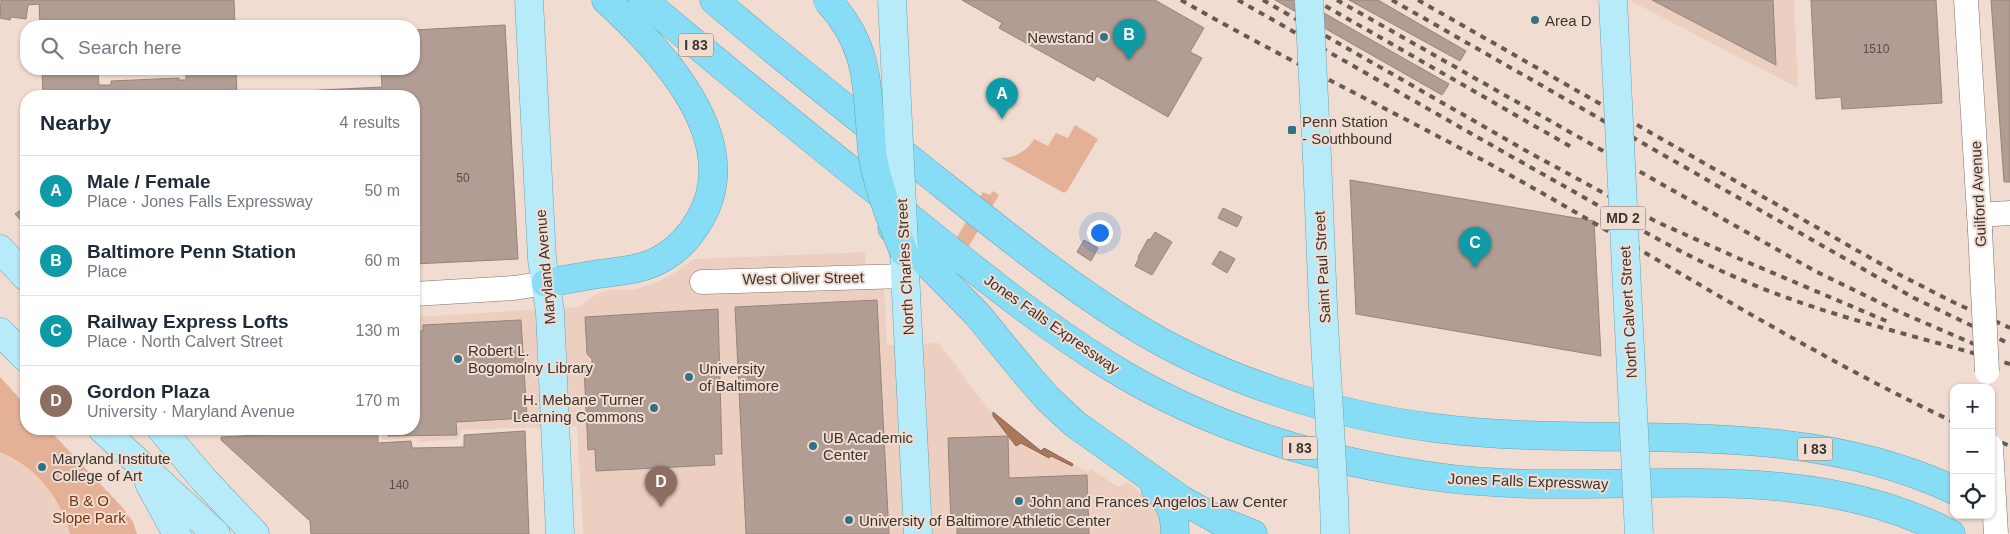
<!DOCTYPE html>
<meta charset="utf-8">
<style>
:root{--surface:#fff;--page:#f6f6f7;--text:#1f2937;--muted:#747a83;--line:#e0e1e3;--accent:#7c3aed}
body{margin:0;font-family:Helvetica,sans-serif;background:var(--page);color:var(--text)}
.controls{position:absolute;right:15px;bottom:15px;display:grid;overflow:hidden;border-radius:10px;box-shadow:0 1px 4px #0004}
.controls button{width:45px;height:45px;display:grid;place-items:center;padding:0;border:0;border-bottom:1px solid var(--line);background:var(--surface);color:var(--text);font:25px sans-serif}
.you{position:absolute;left:1099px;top:232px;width:18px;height:18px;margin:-12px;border:4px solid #fff;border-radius:50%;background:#1a73e8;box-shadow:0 0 0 8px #1a73e833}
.badge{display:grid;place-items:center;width:32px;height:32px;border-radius:50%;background:var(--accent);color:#fff;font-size:16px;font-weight:700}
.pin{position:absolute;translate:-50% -41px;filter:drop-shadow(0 1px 2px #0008)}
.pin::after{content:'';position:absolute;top:26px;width:18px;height:15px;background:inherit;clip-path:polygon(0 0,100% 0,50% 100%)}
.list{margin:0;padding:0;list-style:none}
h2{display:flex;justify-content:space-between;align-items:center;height:65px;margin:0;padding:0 20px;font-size:21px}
h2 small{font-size:16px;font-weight:400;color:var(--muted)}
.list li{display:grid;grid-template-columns:32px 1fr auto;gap:15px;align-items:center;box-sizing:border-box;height:70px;padding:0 20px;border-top:1px solid var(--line)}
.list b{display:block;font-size:19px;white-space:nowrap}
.list p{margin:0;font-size:16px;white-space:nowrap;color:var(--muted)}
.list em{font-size:16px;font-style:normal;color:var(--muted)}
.icon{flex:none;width:28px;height:28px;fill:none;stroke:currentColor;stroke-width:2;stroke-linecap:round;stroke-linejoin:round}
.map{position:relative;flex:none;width:2010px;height:534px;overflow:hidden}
.search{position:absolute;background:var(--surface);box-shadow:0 1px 4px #0004;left:20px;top:20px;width:400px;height:55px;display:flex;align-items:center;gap:12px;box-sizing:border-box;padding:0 18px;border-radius:20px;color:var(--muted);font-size:19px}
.panel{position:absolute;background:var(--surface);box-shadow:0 1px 4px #0004;left:20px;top:90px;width:400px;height:345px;border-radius:20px}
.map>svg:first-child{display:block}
</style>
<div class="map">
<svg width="2010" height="534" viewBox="0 0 2010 534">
<rect width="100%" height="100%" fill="#f1dcd1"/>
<g fill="#eccfc1">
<path d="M1629 0H1794L1798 88Z"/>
<path d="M865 252 867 288H884L887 345 939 343 989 410 1041 451 1044 448 1087 472 1091 469 1118 487 1127 482 1156 507 1164 534H583L577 426 461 430 459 439 418 442 417 438 382 440V429H414V317L580 307 584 302 597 294 610 290H632L652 284 670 276 695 259Z"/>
<path d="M0 377 26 405V429H49L121 506 133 522 137 534H0Z"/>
</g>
<g fill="#e4b096">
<path d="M1075 125 1098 139 1067 191 1064 193 1001 158C1015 158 1027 151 1034 139L1048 146 1056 133 1068 138Z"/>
<path d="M993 191 999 195 942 292 940 267 983 192 990 195Z"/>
<path d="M0 377 26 406V429H48L121 506 133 522 137 534H70C61 497 35 466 0 452Z"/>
</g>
<path fill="#aa775c" stroke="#89634e" d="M993 412 1041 451 1044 448 1073 464 1072 466 1051 456 1049 458 1021 443 1016 446 993 416Z"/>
<g fill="#b19d93" stroke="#98847a">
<path d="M1 0H234L235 26H185V21L109 24V21H96L97 26H40L39 4 28 5 26 19 11 17 10 20 0 18Z"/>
<path d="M962 0H1155L1204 28 1190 52 1202 58 1168 117 1097 76 1094 81 999 28 1002 23Z"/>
<path d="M1275 0H1301L1449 84 1442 95Z"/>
<path d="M1349 0H1378L1466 51 1460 61Z"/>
<path d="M1652 0H1773L1776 65Z"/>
<path d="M1811 0H1936L1942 103 1842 109 1841 97 1816 99Z"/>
<path d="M1991 0H2010V182H2004Z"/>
<path d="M505 25 518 259 414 264V96H302V91L382 87 381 69H414V30Z"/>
<path d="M42 69H102L98 73 99 85H111V81L179 78V80H186V69H236L237 96H43Z"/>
<path d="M1350 180 1594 221 1601 356 1356 314Z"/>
<path d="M26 198V226L15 214 22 209Z"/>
<path d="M1223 208 1242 217 1237 227 1218 218Z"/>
<path d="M1155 232 1172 242 1152 275 1135 266 1139 258 1138 257 1148 239 1150 240Z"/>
<path d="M1084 240 1098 248 1091 261 1077 252Z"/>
<path d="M1220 251 1235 259 1227 273 1212 264Z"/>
<path d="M877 300 889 534H746L735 307Z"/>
<path d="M718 309 722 454H714L715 465 596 471 595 449 588 450 584 367 592 366V359L587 354 585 317Z"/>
<path d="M521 320 527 418 456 422 457 435 388 436 387 429H414V331H423V325Z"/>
<path d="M378 429V443L411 441 412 448 464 447V435L525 431 529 534H311L310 521 221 440V437Z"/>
<path d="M1008 436 1009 478 1087 475 1089 534H957V525H951L948 438Z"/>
</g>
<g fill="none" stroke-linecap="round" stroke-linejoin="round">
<g stroke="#826f66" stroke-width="25">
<g id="minor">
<path d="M1966 0 1980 230"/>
<path d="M1979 215 2010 213"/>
<path d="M702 282 905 276"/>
<path d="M414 294 514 288 546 283"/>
</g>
</g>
<g stroke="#6da2b0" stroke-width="29">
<g id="major">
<path d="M529 0 542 259 550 312 560 534"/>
<path d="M1317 158 1323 306"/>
<path d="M0 249 26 277"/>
<path d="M904 252 918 534"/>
<path d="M0 332 26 358"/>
<path d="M102 429 216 534"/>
<path d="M161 429 204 480 255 534"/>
<path d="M149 483 177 534"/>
<path d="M1334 499 1335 534"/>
</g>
</g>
<g stroke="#6da2b0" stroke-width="29">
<g id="highway">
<path d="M643 0C726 70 810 138 894 205 963 260 1031 317 1106 364 1203 425 1317 460 1430 476 1603 502 1790 449 1951 534"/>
<path d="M714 0C784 60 857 117 929 174 994 226 1059 279 1129 323 1218 379 1331 415 1435 428 1608 450 1790 413 1954 490"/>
<path d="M892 228 977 314 1027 375 1048 399 1075 424 1182 500 1218 520 1253 534"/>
<path d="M546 283C563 280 581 277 598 274 619 271 642 270 661 259 677 250 691 235 700 219 746 140 661 50 606 0"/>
<path d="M1155 488C1170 501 1175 514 1175 534"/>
</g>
</g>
<use href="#minor" stroke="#fff" stroke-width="24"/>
<use href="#major" stroke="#b7ebfa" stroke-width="28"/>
<use href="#highway" stroke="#87ddf6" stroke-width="28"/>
<g stroke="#665a54" stroke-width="4" stroke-dasharray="6 6" stroke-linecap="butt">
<path d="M1181 0C1291 63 1406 117 1517 179 1662 260 1803 351 1954 422"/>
<path d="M1238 0C1347 62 1455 125 1564 186 1624 220 1683 256 1747 282 1831 318 1923 337 2010 364"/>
<path d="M1263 0 1530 153 1657 222 1740 259 1891 323"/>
<path d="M1315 0 1573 148"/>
<path d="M1337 0 1815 271 1895 310 1995 353"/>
<path d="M1392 0 1914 298 2010 344"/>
<path d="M1418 0 1902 276 1953 302 2010 328"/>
<path d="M1991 438 2010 446"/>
</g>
<g stroke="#826f66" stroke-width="25" stroke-linecap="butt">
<g id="minor-bridge">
<path d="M1980 230 1987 372"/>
<path d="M1991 447 1996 534"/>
</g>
</g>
<g stroke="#6da2b0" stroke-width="29" stroke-linecap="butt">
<g id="major-bridge">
<path d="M892 0 904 246"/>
<path d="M1309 0 1317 158"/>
<path d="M1613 0 1639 534"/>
<path d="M1323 306 1334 499"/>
</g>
</g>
<g stroke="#6da2b0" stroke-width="29" stroke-linecap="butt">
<path id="highway-bridge" d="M827 0C864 40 866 71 870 123 871 134 871 146 873 158 879 191 892 222 904 252"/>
</g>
<use href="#minor-bridge" stroke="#fff" stroke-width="24"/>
<use href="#major-bridge" stroke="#b7ebfa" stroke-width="28"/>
<use href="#highway-bridge" stroke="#87ddf6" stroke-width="28"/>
</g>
<g fill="#317385" stroke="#f1dcd1" stroke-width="2">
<circle cx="1535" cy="20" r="5"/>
<circle cx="1104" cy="37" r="5"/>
<rect x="1287" y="125" width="10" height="10" rx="2.5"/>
<circle cx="458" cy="359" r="5"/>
<circle cx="689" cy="377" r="5"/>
<circle cx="654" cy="408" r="5"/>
<circle cx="813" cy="446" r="5"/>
<circle cx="42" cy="467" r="5"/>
<circle cx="1019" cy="501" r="5"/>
<circle cx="849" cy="520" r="5"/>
</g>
<g text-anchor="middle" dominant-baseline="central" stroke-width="4" stroke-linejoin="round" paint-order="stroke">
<g font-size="12" fill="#594e48">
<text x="1876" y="49">1510</text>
<text x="463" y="178">50</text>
<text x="399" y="485">140</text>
</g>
<g fill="#f1dcd1" stroke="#726660" stroke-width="1">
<rect x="678.5" y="33.5" width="35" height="23" rx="4"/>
<rect x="1600.5" y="206.5" width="45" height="23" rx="4"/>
<rect x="1282.5" y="436.5" width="35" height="23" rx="4"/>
<rect x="1797.5" y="437.5" width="35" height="23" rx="4"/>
</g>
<g font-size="14" font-weight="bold" fill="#3c332f">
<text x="696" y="45">I 83</text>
<text x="1623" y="218">MD 2</text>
<text x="1300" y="448">I 83</text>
<text x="1815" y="449">I 83</text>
</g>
<g font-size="15" fill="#3c332f" stroke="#f1dcd1" text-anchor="start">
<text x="1545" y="20">Area D</text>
<text x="1094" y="37" text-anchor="end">Newstand</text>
<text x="1302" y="121">Penn Station<tspan x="1302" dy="17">- Southbound</tspan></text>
<text x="468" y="350">Robert L.<tspan x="468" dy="17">Bogomolny Library</tspan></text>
<text x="699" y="368">University<tspan x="699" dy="17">of Baltimore</tspan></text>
<text x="644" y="399" text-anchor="end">H. Mebane Turner<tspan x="644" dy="17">Learning Commons</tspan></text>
<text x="823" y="437">UB Academic<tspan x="823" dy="17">Center</tspan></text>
<text x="52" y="458">Maryland Institute<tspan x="52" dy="17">College of Art</tspan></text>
<text x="1029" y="501">John and Frances Angelos Law Center</text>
<text x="859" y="520">University of Baltimore Athletic Center</text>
</g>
<g font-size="15" fill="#3c332f" stroke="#f1dcd1">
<text transform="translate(1978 194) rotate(-93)">Guilford Avenue</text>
<text transform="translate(545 267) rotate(-95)">Maryland Avenue</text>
<text transform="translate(905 267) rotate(-93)">North Charles Street</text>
<text transform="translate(1322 267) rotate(-93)">Saint Paul Street</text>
<text transform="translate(803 278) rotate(-1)">West Oliver Street</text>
<text transform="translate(1628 312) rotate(-93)">North Calvert Street</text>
<text transform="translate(1052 324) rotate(35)">Jones Falls Expressway</text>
<text transform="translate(1528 481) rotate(2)">Jones Falls Expressway</text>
</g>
<g font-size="15" fill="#77360b" stroke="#f1dcd1">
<text x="89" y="500">B &amp; O<tspan x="89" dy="17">Slope Park</tspan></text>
</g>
</g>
</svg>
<div class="controls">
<button>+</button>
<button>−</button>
<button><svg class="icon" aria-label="locate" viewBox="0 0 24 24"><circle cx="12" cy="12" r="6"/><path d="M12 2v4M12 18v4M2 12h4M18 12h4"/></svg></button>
</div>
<div class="you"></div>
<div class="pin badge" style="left:1002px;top:119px;background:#0f9aa8">A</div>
<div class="pin badge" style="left:1129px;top:60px;background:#0f9aa8">B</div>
<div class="pin badge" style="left:1475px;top:268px;background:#0f9aa8">C</div>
<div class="pin badge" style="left:661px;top:507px;background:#8d6e63">D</div>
<div class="search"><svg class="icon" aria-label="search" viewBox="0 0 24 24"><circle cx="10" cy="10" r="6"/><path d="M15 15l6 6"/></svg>Search here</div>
<section class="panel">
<h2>Nearby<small>4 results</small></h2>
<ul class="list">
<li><span class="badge" style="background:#0f9aa8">A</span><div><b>Male / Female</b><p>Place · Jones Falls Expressway</p></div><em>50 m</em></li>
<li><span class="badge" style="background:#0f9aa8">B</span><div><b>Baltimore Penn Station</b><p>Place</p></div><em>60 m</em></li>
<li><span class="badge" style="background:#0f9aa8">C</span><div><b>Railway Express Lofts</b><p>Place · North Calvert Street</p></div><em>130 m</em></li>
<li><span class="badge" style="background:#8d6e63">D</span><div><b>Gordon Plaza</b><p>University · Maryland Avenue</p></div><em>170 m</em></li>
</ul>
</section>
</div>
